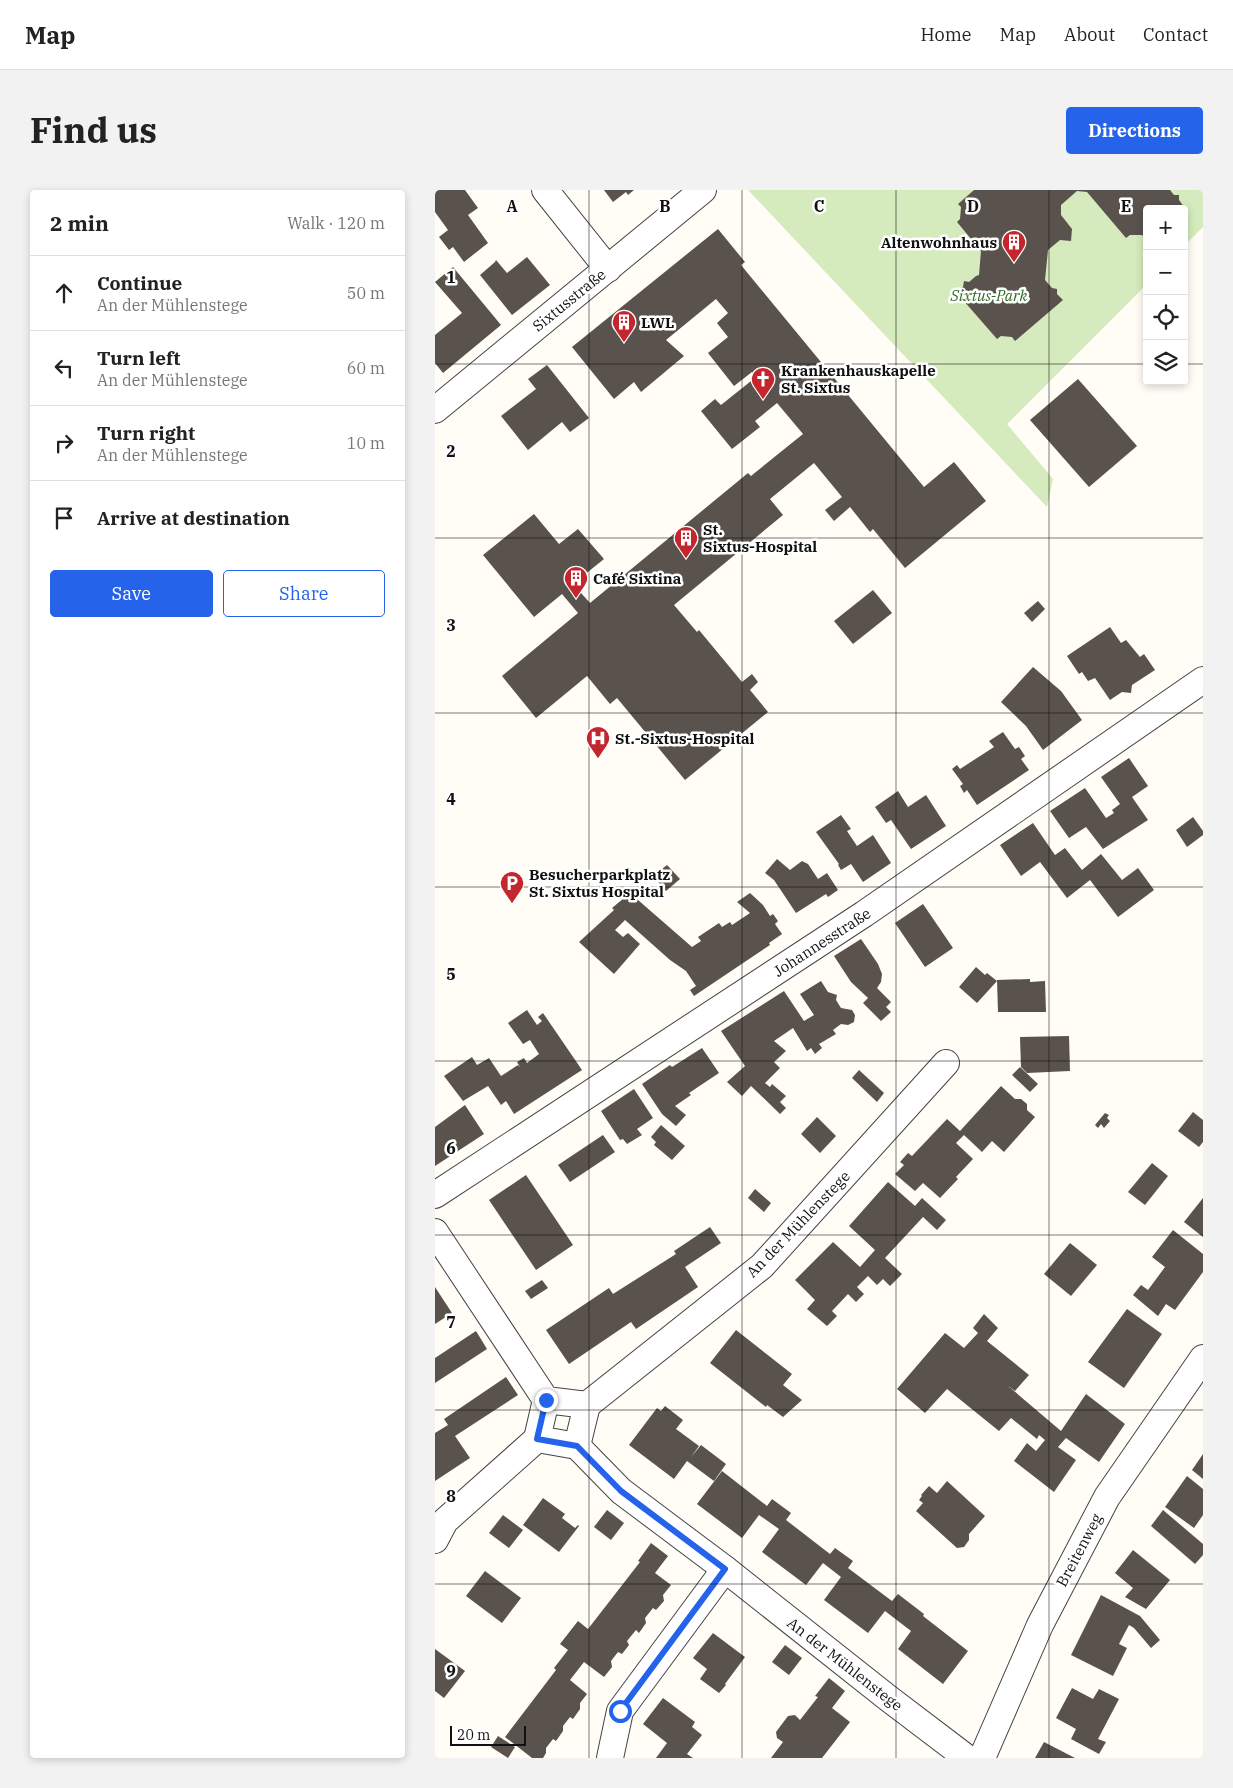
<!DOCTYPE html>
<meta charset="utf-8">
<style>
:root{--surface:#fff;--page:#f2f2f2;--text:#222;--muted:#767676;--line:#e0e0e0;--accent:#2563eb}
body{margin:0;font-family:"IBM Plex Serif",serif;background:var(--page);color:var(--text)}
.controls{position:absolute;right:15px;top:15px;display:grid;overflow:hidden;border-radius:5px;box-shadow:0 2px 8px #0003}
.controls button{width:45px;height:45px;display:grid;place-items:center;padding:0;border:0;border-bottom:1px solid var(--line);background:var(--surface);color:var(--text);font:25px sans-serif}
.scale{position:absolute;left:15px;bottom:12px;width:76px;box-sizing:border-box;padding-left:5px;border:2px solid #111;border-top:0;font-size:14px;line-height:18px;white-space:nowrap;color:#111;-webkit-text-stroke:4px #fff;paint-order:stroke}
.stop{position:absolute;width:15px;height:15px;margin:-11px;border:4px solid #2563eb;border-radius:50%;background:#fff}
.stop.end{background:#2563eb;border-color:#fff;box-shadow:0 1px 5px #0008}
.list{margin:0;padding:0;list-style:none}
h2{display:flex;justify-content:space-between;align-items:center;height:65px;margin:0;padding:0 20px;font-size:21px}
h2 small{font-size:16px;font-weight:400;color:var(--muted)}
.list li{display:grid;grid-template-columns:32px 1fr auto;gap:15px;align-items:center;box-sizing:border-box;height:75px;padding:0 20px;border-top:1px solid var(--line)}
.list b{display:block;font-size:19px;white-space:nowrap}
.list p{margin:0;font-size:16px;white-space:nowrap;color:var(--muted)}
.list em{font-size:16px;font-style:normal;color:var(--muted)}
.actions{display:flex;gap:10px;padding:15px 20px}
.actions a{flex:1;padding:11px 0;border:1px solid var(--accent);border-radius:5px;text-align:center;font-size:18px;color:var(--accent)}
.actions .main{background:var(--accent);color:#fff}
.icon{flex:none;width:28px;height:28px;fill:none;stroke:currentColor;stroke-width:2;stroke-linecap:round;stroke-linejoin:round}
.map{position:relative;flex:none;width:768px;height:1568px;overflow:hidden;border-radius:5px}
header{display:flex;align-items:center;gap:30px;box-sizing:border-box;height:70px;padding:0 25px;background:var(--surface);border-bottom:1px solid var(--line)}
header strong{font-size:24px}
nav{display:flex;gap:28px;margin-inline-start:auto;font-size:18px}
.intro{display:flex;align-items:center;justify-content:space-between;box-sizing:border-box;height:120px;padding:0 30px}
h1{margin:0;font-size:35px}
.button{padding:12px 22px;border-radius:5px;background:var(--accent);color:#fff;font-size:18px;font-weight:700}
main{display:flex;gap:30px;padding:0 30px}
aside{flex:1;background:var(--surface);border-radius:5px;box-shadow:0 2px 8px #0003}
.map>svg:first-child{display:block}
</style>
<header>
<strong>Map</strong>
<nav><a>Home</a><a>Map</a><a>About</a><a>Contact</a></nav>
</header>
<div class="intro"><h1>Find us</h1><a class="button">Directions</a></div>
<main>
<aside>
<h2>2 min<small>Walk · 120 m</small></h2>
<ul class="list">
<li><svg class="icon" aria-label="ahead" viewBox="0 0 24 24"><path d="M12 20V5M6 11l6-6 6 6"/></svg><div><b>Continue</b><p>An der Mühlenstege</p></div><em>50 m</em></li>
<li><svg class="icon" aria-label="left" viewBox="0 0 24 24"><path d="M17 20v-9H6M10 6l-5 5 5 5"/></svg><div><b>Turn left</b><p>An der Mühlenstege</p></div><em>60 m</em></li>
<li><svg class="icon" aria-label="right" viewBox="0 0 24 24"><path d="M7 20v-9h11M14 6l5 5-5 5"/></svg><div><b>Turn right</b><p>An der Mühlenstege</p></div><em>10 m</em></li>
<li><svg class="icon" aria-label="arrive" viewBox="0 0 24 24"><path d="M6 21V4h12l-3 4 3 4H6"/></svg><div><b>Arrive at destination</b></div></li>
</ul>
<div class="actions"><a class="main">Save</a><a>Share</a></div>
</aside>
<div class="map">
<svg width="768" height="1568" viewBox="0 0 768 1568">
<rect width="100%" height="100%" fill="#fffdf5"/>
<path fill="#d5ebbd" d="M313 0H768V37L749 56V19H712V94L572 234 618 289 612 317Z"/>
<g fill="#5a524d">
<path d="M0 0H30L43 18 33 25 53 53 29 72 18 57 14 60 4 47 13 40 0 22Z"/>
<path d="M169 0H199L193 5 191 2 178 12Z"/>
<path d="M539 0H735L739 5H744V10L749 17 747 19H712V51L707 45H695L691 48 652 2 642 1 626 15V25L637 39 636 51 625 50 613 60 610 90 617 98 622 99V104L628 110 580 151 577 147 566 146 562 149 521 102 528 97 529 91 534 92 541 86 544 85 546 61 522 32 525 29 526 17 523 14Z"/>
<path d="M283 39 310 72 306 75 489 297 519 272 551 311 470 378 438 339 435 342 415 317 399 331 390 320 407 307 379 273 335 309 348 325 239 415 262 442 264 440 307 492 317 484 323 492 315 500 333 522 250 590 182 508 175 514 152 486 101 528 67 486 143 423 127 404 99 427 48 365 99 324 124 354 143 339 169 369 138 394 155 413 313 283 316 286 368 244 342 213 320 231 325 237 297 259 266 221 280 209 286 215 321 187 317 182 299 196 273 163 293 147 282 133 293 123 281 109 231 150 249 166 206 202 199 192 179 209 137 157Z"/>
<path d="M92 67 115 95 77 125 45 85 60 72 61 70 72 83Z"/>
<path d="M18 77 66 135 8 183 0 173V145L27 123 0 92Z"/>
<path d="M112 175 154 228 135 242 127 232 93 260 66 226 101 199 93 189Z"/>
<path d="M643 189 702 256 654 297 595 230Z"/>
<path d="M438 400 457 423 418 454 399 431Z"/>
<path d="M603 411 610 419 597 432 589 423Z"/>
<path d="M675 437 686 453 691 450 705 467 709 464 720 480 697 495 696 503 687 502 675 510 660 488 653 491 647 482 644 484 632 466Z"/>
<path d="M598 477 626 501 647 530 608 560 591 536 566 512Z"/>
<path d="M568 542 580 559 584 557 590 566 586 569 594 580 542 615 532 600 529 603 525 596 528 594 517 579 522 575 525 579 559 557 554 551Z"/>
<path d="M694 568 713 596 697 607 713 630 668 659 651 637 634 648 615 621 650 598 671 628 679 623 677 620 685 614 666 587Z"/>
<path d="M463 601 473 617 491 605 511 636 476 659 456 630 451 633 440 617Z"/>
<path d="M406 625 416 639 412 641 422 656 438 645 456 673 428 692 416 674 406 680 403 675 404 674 381 642Z"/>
<path d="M758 627 768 641V645L752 657 741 640Z"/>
<path d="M598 633 620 665 630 658 647 680 666 664 687 690 703 678 719 700 683 727 655 690 632 708 605 672 586 686 565 655Z"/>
<path d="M342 669 355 680 367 671 373 674 383 689 392 683 403 700 393 707 391 704 361 723 339 690 330 683Z"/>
<path d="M232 675 245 689 231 701 218 686Z"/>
<path d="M195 703 257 757 266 751 263 747 284 733 287 737 295 732 297 735 315 723 302 712 315 703 328 715 335 726 338 724 343 731 340 734 347 744 334 753 335 755 259 806 255 800 261 796 251 781 235 770 190 730 180 740 188 747 193 743 205 754 179 784 144 752 179 720 177 718Z"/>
<path d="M488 714 518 758 490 777 460 733Z"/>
<path d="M426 749 443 774 447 784 446 792 442 798 456 812 451 817 456 822 446 831 428 813 433 808 416 792 399 766Z"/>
<path d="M541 777 550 785 552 783 562 791 542 813 524 797Z"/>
<path d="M595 789V792L610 791 611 822H563L562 790Z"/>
<path d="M386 791 393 802 402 805 401 810 406 818 417 820 420 825 419 832 413 835 406 834 398 840 401 844 384 854 387 858 380 864 376 858 372 861 358 838 339 851 351 861 339 872 345 878 330 893 335 897 337 894 351 906 345 912 351 918 345 924 316 896 307 906 292 892 310 876 286 841 349 801 369 831 379 825 365 804Z"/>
<path d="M92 820 102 835 107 831 103 827 108 823 147 880 79 924 71 911 66 915 53 896 28 911 9 886 37 867 42 875 54 868 66 886 83 875 85 877 82 872 89 868 92 873 104 864 95 850 88 854 73 833Z"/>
<path d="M634 846 635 881 592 883 586 877 585 847Z"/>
<path d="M267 858 284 883 254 903 256 905 240 916 251 925 241 936 227 924 207 894 235 875 237 877Z"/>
<path d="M585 877 603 894 595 902 577 885Z"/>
<path d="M424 880 449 903 442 912 417 888Z"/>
<path d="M566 896 580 909H586L592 914V920L600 927 569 962 557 951 547 962 529 945 521 953 538 969 521 987 523 989 505 1008 488 993 480 1001 460 984 469 975 465 972 473 963 477 966 512 929 525 941Z"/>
<path d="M199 899 218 928 202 939 207 945 192 954 188 949 185 950 166 921Z"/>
<path d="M30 915 49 944 0 976V937Z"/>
<path d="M758 922 768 930V952L764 957 743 941Z"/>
<path d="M670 923 674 925 672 928 675 931 669 938 666 934 663 938 660 935Z"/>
<path d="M382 927 401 946 385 963 366 944Z"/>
<path d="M226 935 250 956 237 970 219 955 221 952 216 947Z"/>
<path d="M168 945 180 962 135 992 123 975Z"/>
<path d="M717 973 733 986 710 1015 693 1002Z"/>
<path d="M91 985 138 1055 101 1080 54 1010Z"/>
<path d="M453 992 480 1016 487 1008 511 1030 502 1040 488 1027 450 1068 467 1084 455 1096 448 1089 442 1095 433 1086 422 1097 429 1104 421 1112 413 1104 397 1121 402 1126 392 1136 372 1119 380 1110 360 1090 398 1052 425 1077 440 1060 414 1036Z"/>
<path d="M320 999 336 1013 329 1022 313 1008Z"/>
<path d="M768 1008V1047L749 1032Z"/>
<path d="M275 1037 286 1053 250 1077 263 1097 201 1139 196 1132 134 1174 111 1140 174 1098 178 1104 241 1064 239 1061Z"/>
<path d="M738 1040 768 1064V1082L740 1120 731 1114 723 1126 698 1105 706 1095 713 1100 730 1077 717 1067Z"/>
<path d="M635 1053 662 1075 636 1106 609 1084Z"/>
<path d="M107 1090 113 1098 96 1109 90 1101Z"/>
<path d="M0 1097 17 1123 0 1134Z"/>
<path d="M692 1119 727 1144 689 1198 653 1172Z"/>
<path d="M549 1124 563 1138 552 1151 594 1185 580 1201 572 1195 626 1241 651 1204 690 1234 664 1272 631 1248 623 1257 641 1270 619 1302 579 1271 592 1253 601 1261 610 1250 604 1245 602 1249 576 1228 564 1241 512 1199 490 1223 462 1199 510 1143 529 1158 543 1143 538 1138Z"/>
<path d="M301 1140 357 1184 348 1195 367 1210 348 1227 332 1215 331 1217 275 1173Z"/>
<path d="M41 1141 52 1159 0 1193V1168Z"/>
<path d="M71 1187 83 1205 20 1246 35 1268 0 1291V1243L13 1235 9 1229Z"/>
<path d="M230 1216 248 1230 241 1239 264 1256 256 1267 266 1255 291 1274 279 1291 252 1271 239 1289 194 1255 222 1218 226 1221Z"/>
<path d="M768 1264V1289L757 1280Z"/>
<path d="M287 1281 332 1316 337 1309 356 1323 351 1330 395 1364 400 1358 418 1371 413 1378 457 1411 463 1404 489 1424 488 1426 533 1461 508 1494 463 1459 476 1441 450 1421 433 1443 389 1410 406 1387 388 1373 371 1395 327 1362 344 1339 324 1325 307 1348 262 1314Z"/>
<path d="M752 1286 768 1299V1325L759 1338 730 1317Z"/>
<path d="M512 1291 550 1326 534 1344V1350L529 1357 522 1358 481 1321 488 1313 484 1310 487 1306 486 1305 494 1296 502 1303Z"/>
<path d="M108 1308 130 1324 127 1328 140 1338 143 1335 144 1336 124 1362 88 1335Z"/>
<path d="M172 1320 189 1333 176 1350 159 1337Z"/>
<path d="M728 1320 768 1354V1365L760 1374 716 1336Z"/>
<path d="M68 1325 88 1340 74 1358 54 1343Z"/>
<path d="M216 1353 233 1366 220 1383 236 1395 228 1405 229 1411 221 1420 218 1418 210 1428 211 1433 204 1443 201 1440 192 1451 194 1455 187 1464 183 1462 176 1471 177 1477 169 1487 149 1472 135 1490 152 1504 145 1513V1519L138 1529 135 1527 128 1536V1541L121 1551 118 1549 111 1558V1563L108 1568H97L70 1547 121 1480 119 1478 133 1460 125 1454 143 1431 153 1439 205 1372 203 1371Z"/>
<path d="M698 1360 735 1390 711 1419 690 1407 698 1398 680 1383Z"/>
<path d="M50 1381 86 1408 67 1433 31 1406Z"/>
<path d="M666 1405 705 1426 725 1450 716 1458 699 1438 694 1435 684 1454 692 1458 678 1486 636 1465Z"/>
<path d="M278 1443 310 1467 290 1494 291 1495 284 1503 265 1489 272 1479 258 1468Z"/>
<path d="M350 1455 367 1468 354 1485 337 1472Z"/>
<path d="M0 1459 30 1481 9 1508 0 1501Z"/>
<path d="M394 1488 410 1501 397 1518 415 1532 387 1568H336L348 1552 342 1548 341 1542 353 1526 360 1525 365 1530 383 1507 380 1506Z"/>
<path d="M637 1498 658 1509 664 1499 684 1509 663 1549 671 1552 664 1564 636 1549 641 1539 621 1528Z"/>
<path d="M228 1508 260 1532 257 1537 267 1545 252 1564 258 1568H221L232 1553 208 1534Z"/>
<path d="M63 1546 80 1557 73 1568 56 1557Z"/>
<path d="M609 1552 640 1568H600Z"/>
</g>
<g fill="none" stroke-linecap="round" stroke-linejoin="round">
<g stroke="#444" stroke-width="28">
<g id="street">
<path d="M110 0 173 79"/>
<path d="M0 220 268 0"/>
<path d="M0 1005 429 724 768 490"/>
<path d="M0 1042 111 1210 102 1249 142 1256 152 1215 111 1210"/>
<path d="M152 1215 327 1076 511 873"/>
<path d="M142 1256 186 1301 290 1379 453 1508 532 1568"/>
<path d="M0 1350 10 1331 102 1249"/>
<path d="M175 1568 185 1521 290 1379"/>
<path d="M547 1568 605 1435 672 1307 768 1168"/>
</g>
</g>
<use href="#street" stroke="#fff" stroke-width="26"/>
</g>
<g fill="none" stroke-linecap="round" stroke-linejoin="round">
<path stroke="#2563eb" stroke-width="6" d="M111 1210 102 1249 142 1256 186 1301 290 1379 185 1521"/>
</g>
<path fill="none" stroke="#111" stroke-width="1" stroke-opacity="0.55" d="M154 0V1568M307 0V1568M461 0V1568M614 0V1568M0 174H712M749 174H768M0 348H768M0 523H768M0 697H768M0 871H768M0 1045H768M0 1220H768M0 1394H768"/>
<defs>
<g id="building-pin" transform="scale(1.25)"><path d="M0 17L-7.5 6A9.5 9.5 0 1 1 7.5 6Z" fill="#c4262e" stroke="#fff"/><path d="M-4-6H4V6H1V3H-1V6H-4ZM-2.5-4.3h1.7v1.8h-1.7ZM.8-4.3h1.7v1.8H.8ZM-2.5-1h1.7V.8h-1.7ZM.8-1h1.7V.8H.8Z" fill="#fff"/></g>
<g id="church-pin" transform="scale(1.25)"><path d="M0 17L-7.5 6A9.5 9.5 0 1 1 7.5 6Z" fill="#c4262e" stroke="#fff"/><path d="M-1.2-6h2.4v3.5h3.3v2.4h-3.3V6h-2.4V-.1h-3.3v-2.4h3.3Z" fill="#fff"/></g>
<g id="hospital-pin" transform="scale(1.25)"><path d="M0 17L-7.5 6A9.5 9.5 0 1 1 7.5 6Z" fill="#c4262e" stroke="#fff"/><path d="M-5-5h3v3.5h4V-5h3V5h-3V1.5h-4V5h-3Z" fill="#fff"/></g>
<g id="parking-pin" transform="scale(1.25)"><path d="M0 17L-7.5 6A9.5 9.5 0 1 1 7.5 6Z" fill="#c4262e" stroke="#fff"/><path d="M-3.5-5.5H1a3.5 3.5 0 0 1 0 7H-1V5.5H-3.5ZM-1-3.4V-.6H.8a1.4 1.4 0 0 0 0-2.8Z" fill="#fff"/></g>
</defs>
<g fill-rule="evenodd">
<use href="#building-pin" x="579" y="52"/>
<use href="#building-pin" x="189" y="132"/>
<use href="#church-pin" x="328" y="189"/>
<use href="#building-pin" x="251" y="348"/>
<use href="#building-pin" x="141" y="388"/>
<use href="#hospital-pin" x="163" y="548"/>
<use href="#parking-pin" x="77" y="693"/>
</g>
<g text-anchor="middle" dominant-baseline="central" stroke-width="5" stroke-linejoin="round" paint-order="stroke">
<g font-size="15" font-weight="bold" fill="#111" stroke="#fff" text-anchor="start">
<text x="562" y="52" text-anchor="end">Altenwohnhaus</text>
<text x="206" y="132">LWL</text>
<text x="346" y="180">Krankenhauskapelle<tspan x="346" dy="17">St. Sixtus</tspan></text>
<text x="268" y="339">St.<tspan x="268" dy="17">Sixtus-Hospital</tspan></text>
<text x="158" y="388">Café Sixtina</text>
<text x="180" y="548">St.-Sixtus-Hospital</text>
<text x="94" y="684">Besucherparkplatz<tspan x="94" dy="17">St. Sixtus Hospital</tspan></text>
</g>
<g font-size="15" font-style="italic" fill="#2f6b1f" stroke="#fff">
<text x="554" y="105">Sixtus-Park</text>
</g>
<g font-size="15" fill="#111" stroke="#fff">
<text transform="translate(134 110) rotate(-39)">Sixtusstraße</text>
<text transform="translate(387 752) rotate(-33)">Johannesstraße</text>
<text transform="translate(363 1034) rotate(-46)">An der Mühlenstege</text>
<text transform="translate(644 1360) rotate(-62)">Breitenweg</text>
<text transform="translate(410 1474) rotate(38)">An der Mühlenstege</text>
</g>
</g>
<g font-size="16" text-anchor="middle" font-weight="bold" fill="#111" stroke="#fff" stroke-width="5" stroke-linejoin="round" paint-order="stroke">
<text x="77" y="22">A</text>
<text x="230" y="22">B</text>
<text x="384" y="22">C</text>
<text x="538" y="22">D</text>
<text x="691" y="22">E</text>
<text x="16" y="93">1</text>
<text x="16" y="267">2</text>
<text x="16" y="441">3</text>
<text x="16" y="615">4</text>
<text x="16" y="790">5</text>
<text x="16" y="964">6</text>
<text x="16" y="1138">7</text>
<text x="16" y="1312">8</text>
<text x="16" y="1487">9</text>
</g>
</svg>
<div class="controls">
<button>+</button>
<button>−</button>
<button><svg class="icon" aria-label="locate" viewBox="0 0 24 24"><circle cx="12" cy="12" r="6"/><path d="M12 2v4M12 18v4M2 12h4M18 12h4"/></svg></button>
<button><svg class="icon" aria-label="layers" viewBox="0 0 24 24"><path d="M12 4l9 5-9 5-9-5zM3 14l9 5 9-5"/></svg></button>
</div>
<div class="scale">20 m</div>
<div class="stop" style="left:185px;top:1521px"></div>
<div class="stop end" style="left:111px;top:1210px"></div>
</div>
</main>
